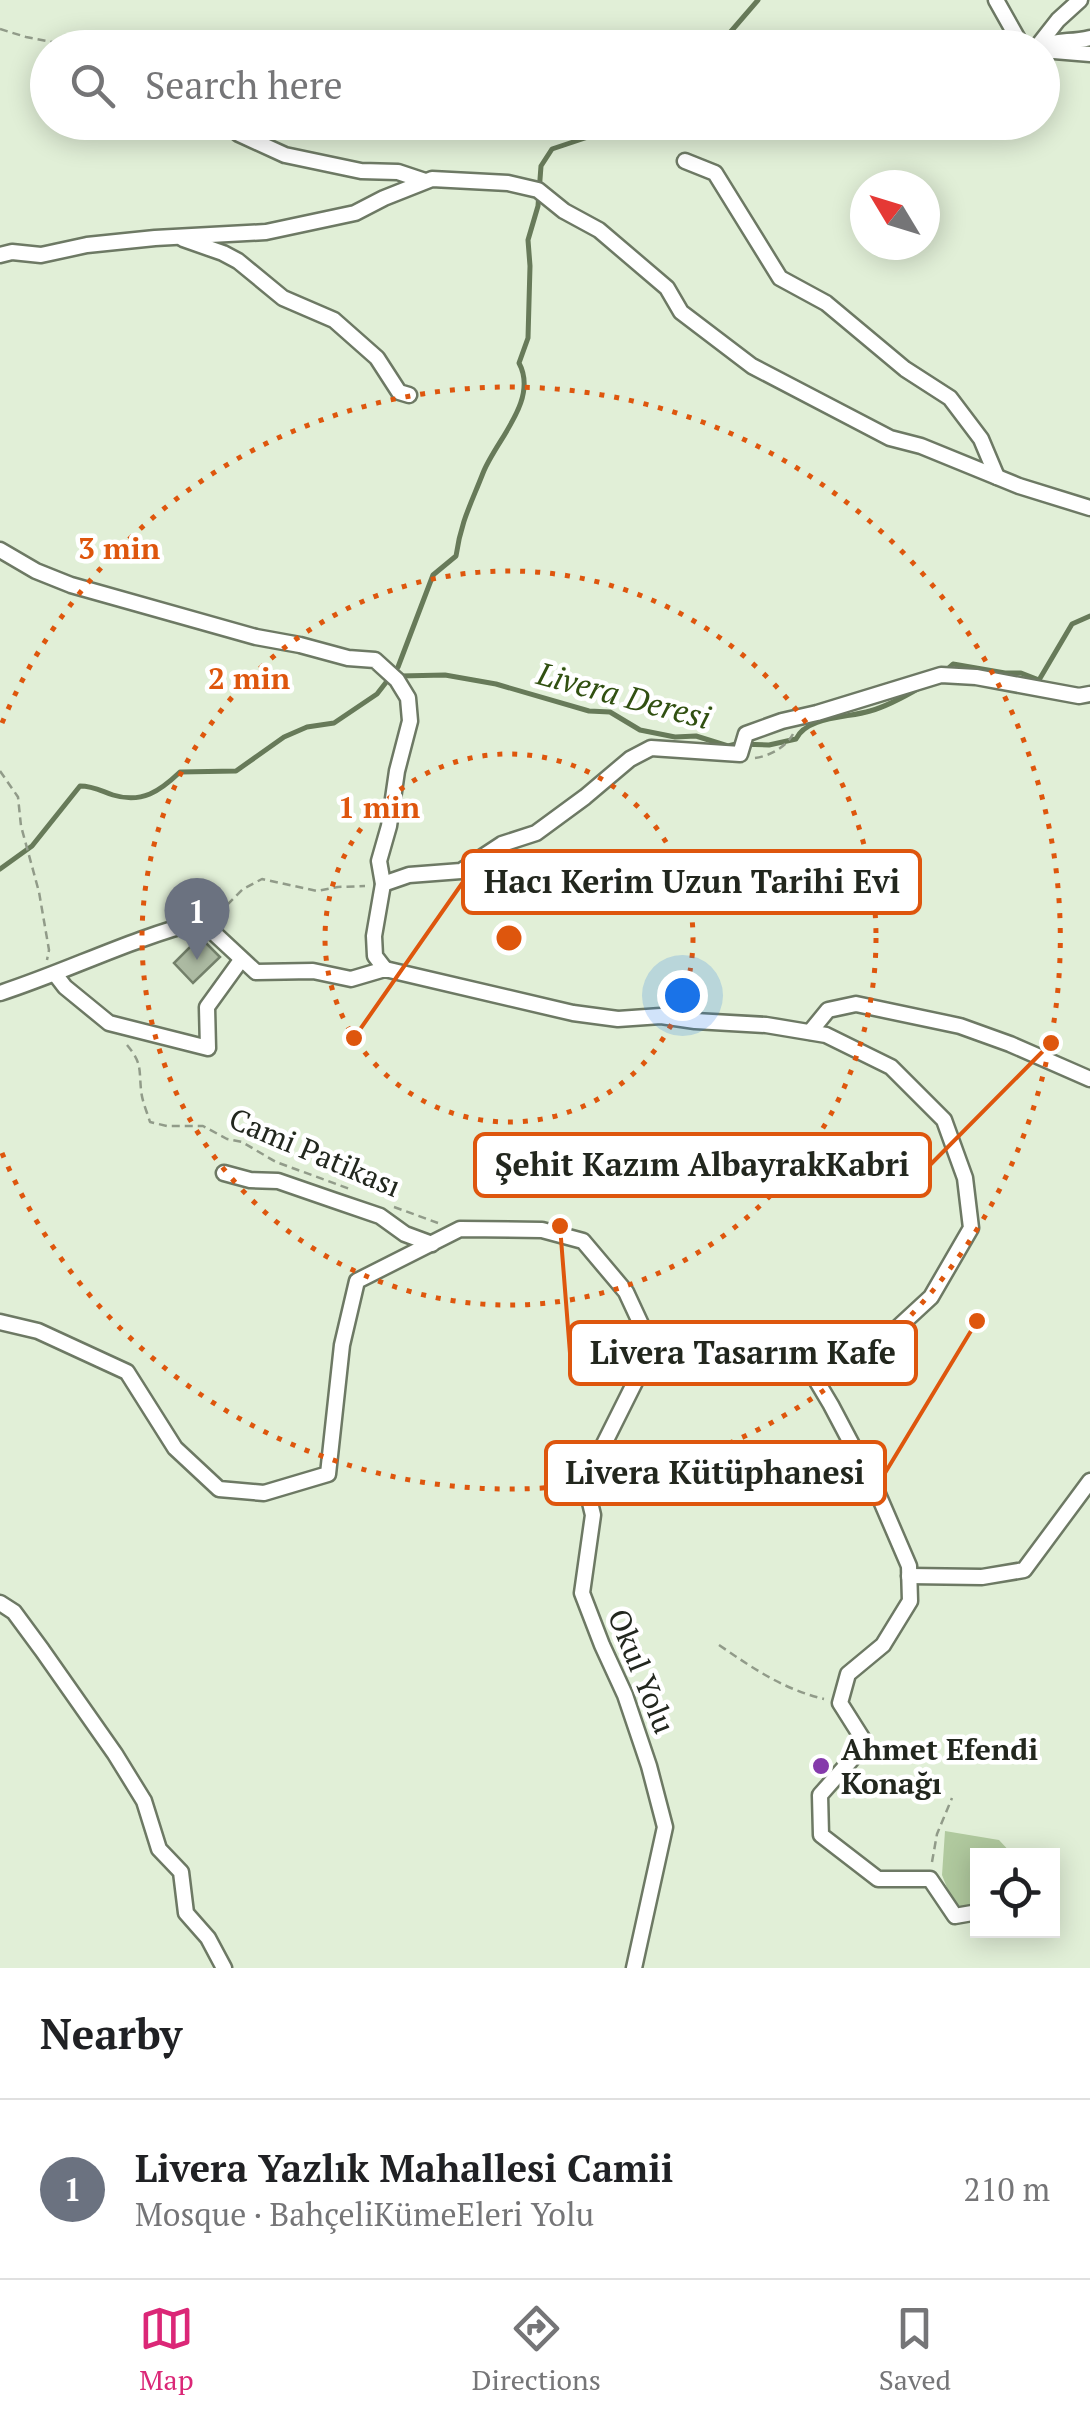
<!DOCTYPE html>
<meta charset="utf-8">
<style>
:root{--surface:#fff;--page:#f6f6f6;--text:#202124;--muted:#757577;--line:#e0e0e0;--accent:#db2777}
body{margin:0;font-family:"PT Serif",serif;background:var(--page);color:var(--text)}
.controls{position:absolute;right:30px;bottom:30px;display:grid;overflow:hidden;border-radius:0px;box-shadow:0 5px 25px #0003}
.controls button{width:90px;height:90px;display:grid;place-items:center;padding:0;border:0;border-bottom:2px solid var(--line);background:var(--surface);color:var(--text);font:50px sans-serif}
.compass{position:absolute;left:850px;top:170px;width:90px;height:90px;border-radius:50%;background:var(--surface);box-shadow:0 5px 25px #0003;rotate:308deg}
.you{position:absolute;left:682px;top:995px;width:35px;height:35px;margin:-25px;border:8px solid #fff;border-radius:50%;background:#1a73e8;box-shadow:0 0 0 15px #1a73e833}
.badge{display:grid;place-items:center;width:65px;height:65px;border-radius:50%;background:var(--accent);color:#fff;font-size:32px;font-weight:700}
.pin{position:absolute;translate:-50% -82px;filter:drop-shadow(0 2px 5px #0008)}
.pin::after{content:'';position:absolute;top:52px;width:35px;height:30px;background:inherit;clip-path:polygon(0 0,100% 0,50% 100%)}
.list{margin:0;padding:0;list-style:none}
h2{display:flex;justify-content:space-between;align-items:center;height:130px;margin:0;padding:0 40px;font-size:42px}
h2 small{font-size:32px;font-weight:400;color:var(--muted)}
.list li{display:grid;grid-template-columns:65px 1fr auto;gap:30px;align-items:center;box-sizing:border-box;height:180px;padding:0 40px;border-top:2px solid var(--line)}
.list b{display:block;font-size:38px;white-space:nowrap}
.list p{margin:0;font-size:32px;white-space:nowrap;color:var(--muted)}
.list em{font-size:32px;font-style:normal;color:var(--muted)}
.icon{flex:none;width:55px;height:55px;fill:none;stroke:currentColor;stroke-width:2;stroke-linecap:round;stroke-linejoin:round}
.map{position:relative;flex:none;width:1090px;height:1968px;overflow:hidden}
.search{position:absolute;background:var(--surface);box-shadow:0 5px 25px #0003;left:30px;right:30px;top:30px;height:110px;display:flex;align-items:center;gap:25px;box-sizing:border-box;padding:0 35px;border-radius:55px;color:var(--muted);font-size:38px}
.sheet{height:310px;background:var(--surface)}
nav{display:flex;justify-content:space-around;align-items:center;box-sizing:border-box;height:140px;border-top:2px solid var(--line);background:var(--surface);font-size:28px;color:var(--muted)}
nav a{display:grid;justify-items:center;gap:5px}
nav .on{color:var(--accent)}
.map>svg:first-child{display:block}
</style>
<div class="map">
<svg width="1090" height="1968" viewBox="0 0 1090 1968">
<rect width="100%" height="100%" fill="#e1efd7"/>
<path fill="#b0c99e" d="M945 1831 999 1840 1013 1855 978 1856 977 1904 955 1908 942 1875Z"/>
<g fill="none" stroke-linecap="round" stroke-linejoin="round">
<g stroke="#677a59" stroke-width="5">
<path d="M710 48 727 36 758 0"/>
<path d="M943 673 953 664 1005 673H1021L1039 680 1072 624 1090 616"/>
<path d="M400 676 445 675 496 684 589 711 610 712 640 730 675 737 696 736 728 746 736 744 769 745 796 739C807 716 848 718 870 711 888 706 904 697 921 687"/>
<path d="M0 869 32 846 80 786C93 786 101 791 113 795 142 804 160 791 180 772L236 771 284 737 307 727 334 723 377 694 398 667 433 575 456 556C461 521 471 504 483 473 496 440 539 400 519 363L528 338 530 266 528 240 538 206 541 166 552 149 600 133 617 134 635 122"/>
</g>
</g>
<path fill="#acbaa2" stroke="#73806a" stroke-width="2.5" d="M200 937 220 957 193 983 174 963Z"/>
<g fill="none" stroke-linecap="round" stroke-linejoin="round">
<g stroke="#6d7964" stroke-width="19">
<g id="street">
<path d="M996 0 1023 48"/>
<path d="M1039 47C1058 39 1069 43 1090 38"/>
<path d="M1036 48 1058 20 1080 0"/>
<path d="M1042 50 1090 54"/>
<path d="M224 122 239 134 285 155 361 171 398 172 425 181"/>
<path d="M685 161 715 173 780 278 826 303 905 369 950 398 981 439 997 477"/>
<path d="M183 239 223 253 238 261 283 298 334 320 377 358 399 392 409 395"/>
<path d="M0 255 12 252 41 255 87 245 155 238 266 232 355 213 384 198 432 179 508 183 538 190 564 211 599 230 667 288 681 312 752 366 890 438 921 446 1019 486 1090 508"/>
<path d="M0 550 36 571 71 585 256 637 300 645 348 658 375 660 397 680 408 698 410 721 397 771 389 826 379 861 383 884 374 936 375 956 385 969"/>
<path d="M383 884 409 875 461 871 502 844 536 833 585 797 630 759 651 748 740 754 746 734 782 721 817 713 941 675 976 677 1079 696 1090 694"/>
<path d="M55 974 65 987 109 1023 208 1048 207 1007 241 960"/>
<path d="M0 993C68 971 132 938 201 921L256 972 313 971 351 979 385 969 573 1013 618 1019 661 1016 695 1021 766 1025 826 1035 891 1067 944 1120 965 1178 971 1228 931 1297 892 1333 806 1363 666 1365 652 1348 626 1292 583 1241 542 1230 460 1229 357 1281 342 1345 328 1474 264 1493 219 1489 175 1448 127 1372 38 1331 0 1322"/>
<path d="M810 1032 828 1010 856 1004 960 1026 1010 1044 1090 1079"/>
<path d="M224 1173 250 1180 278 1181 333 1200 380 1216 405 1234 432 1244"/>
<path d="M806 1363 831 1405 878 1494 909 1566 910 1601 883 1645 848 1674 840 1703 864 1741 851 1760 820 1795 821 1835 878 1879H930L955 1916 978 1912"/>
<path d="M909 1576 982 1577 1024 1570 1090 1481"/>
<path d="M0 1603 14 1612 42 1650 115 1754 144 1801 159 1849 181 1872 186 1913 208 1938 224 1968"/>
<path d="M634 1968 665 1827 649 1766 625 1695 602 1645 582 1593 593 1515 585 1482 652 1348"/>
</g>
</g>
<g stroke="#919b89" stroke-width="2.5" stroke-dasharray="8 5" stroke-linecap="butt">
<path d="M0 29 26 37 63 44 64 48"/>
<path d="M755 758C770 756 786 747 793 734"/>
<path d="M0 771 18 797 21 826 39 892 49 950 47 960"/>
<path d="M218 914 243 889 262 879 317 891 338 887 365 886"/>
<path d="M127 1045C142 1063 139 1068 141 1090 142 1101 147 1112 150 1122L167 1126H203L227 1139 242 1142 276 1162 350 1189"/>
<path d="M394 1207 438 1223"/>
<path d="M719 1645C754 1669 783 1689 824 1699"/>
<path d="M932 1862 937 1834 952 1798"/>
</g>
<use href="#street" stroke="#fff" stroke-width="14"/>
</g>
<g fill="none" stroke="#de560d" stroke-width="5" stroke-dasharray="5 10">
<circle cx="509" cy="938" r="184"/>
<circle cx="509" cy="938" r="367"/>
<path d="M2 723A551 551 0 1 1 2 1153"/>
</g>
<circle fill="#853aab" stroke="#fff" stroke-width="4" cx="821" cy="1766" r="10"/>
<g text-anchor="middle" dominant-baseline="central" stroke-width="9" stroke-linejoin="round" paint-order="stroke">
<g font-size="30" fill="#22271e" stroke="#fff">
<text transform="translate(315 1152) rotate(23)">Cami Patikası</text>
<text transform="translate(642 1671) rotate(68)">Okul Yolu</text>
</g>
<g font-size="30" font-weight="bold" fill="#22271e" stroke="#fff" text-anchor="start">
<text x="841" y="1749">Ahmet Efendi<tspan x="841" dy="34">Konağı</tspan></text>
</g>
<g font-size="32" font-style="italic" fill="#315011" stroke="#fff">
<text transform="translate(624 695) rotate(15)">Livera Deresi</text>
</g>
</g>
<circle cx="509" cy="938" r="15" fill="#de560d" stroke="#fff" stroke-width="5"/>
<g font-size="30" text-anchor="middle" font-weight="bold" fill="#de560d" stroke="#fff" stroke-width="9" stroke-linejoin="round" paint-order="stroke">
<text x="119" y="559">3 min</text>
<text x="249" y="689">2 min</text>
<text x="379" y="818">1 min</text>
</g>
<path fill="none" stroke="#de560d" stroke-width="4" d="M354 1038L463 882M1051 1043L930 1165M560 1226L570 1353M977 1321L885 1473"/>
<g fill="#de560d" stroke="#fff" stroke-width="4">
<circle cx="354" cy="1038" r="10"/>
<circle cx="1051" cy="1043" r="10"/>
<circle cx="560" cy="1226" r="10"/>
<circle cx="977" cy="1321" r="10"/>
</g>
<g fill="#fff" stroke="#de560d" stroke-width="4">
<rect x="463" y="851" width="457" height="62" rx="10"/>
<rect x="475" y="1134" width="455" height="62" rx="10"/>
<rect x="570" y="1322" width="346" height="62" rx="10"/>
<rect x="546" y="1442" width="339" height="62" rx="10"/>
</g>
<g font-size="32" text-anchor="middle" font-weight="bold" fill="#22271e">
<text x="692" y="893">Hacı Kerim Uzun Tarihi Evi</text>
<text x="702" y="1176">Şehit Kazım AlbayrakKabri</text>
<text x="743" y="1364">Livera Tasarım Kafe</text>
<text x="715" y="1484">Livera Kütüphanesi</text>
</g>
</svg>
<div class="controls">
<button><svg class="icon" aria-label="locate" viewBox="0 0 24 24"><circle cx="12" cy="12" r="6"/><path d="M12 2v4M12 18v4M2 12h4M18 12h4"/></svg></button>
</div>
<svg class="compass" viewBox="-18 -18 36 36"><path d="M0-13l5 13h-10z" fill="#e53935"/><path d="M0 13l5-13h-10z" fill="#757577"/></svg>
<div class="you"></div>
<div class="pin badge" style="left:197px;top:960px;background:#6b7280">1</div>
<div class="search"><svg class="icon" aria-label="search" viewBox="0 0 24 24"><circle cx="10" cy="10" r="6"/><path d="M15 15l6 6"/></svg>Search here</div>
</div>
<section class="sheet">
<h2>Nearby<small></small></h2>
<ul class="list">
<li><span class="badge" style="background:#6b7280">1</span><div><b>Livera Yazlık Mahallesi Camii</b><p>Mosque · BahçeliKümeEleri Yolu</p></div><em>210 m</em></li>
</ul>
</section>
<nav>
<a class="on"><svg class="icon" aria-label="map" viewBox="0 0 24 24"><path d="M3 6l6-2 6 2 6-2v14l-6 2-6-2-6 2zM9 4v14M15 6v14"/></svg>Map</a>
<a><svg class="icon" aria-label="directions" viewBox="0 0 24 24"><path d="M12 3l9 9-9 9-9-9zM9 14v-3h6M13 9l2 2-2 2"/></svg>Directions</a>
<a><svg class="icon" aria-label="saved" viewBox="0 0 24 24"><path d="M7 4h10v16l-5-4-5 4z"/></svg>Saved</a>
</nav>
